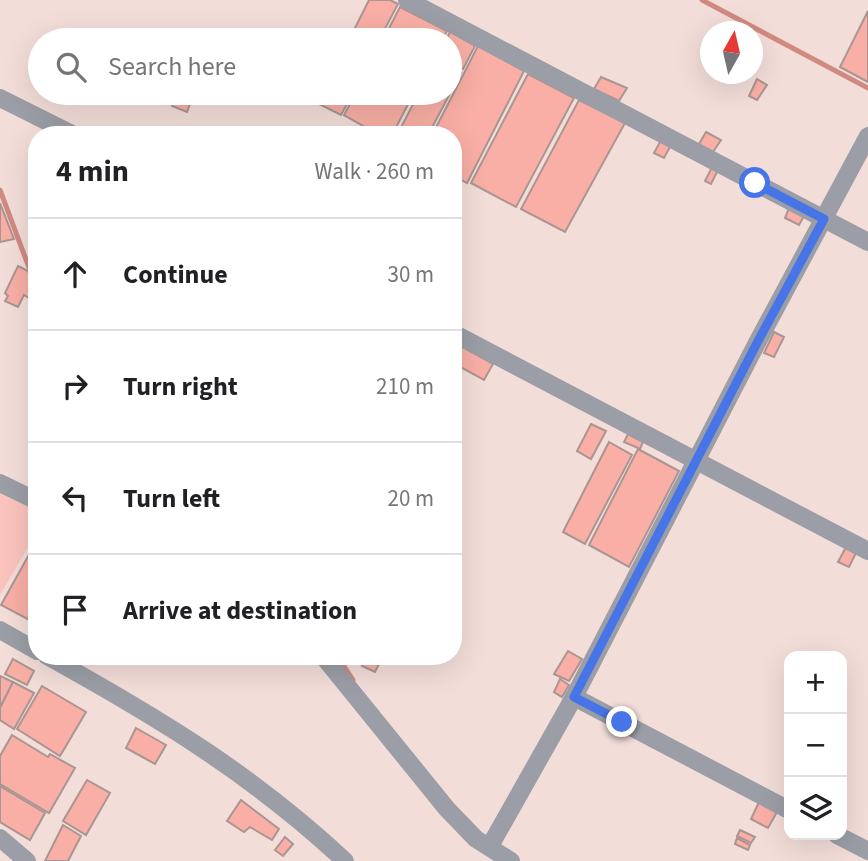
<!DOCTYPE html>
<meta charset="utf-8">
<style>
:root{--surface:#fff;--page:#f2f2f2;--text:#202124;--muted:#757577;--line:#e0e0e0}
body{margin:0;font-family:"Source Sans 3",sans-serif;background:var(--page);color:var(--text)}
.controls{position:absolute;right:21px;bottom:21px;display:grid;overflow:hidden;border-radius:14px;box-shadow:0 7px 28px #0002}
.controls button{width:63px;height:63px;display:grid;place-items:center;padding:0;border:0;border-bottom:2px solid var(--line);background:var(--surface);color:var(--text);font:35px sans-serif}
.compass{position:absolute;left:700px;top:21px;width:63px;height:63px;border-radius:50%;background:var(--surface);box-shadow:0 7px 28px #0002;rotate:8deg}
.stop{position:absolute;width:21px;height:21px;margin:-16px;border:5px solid #4775e7;border-radius:50%;background:#fff}
.stop.end{background:#4775e7;border-color:#fff;box-shadow:0 2px 7px #0008}
.list{margin:0;padding:0;list-style:none}
h2{display:flex;justify-content:space-between;align-items:center;height:91px;margin:0;padding:0 28px;font-size:30px}
h2 small{font-size:23px;font-weight:400;color:var(--muted)}
.list li{display:grid;grid-template-columns:46px 1fr auto;gap:21px;align-items:center;box-sizing:border-box;height:112px;padding:0 28px;border-top:2px solid var(--line)}
.list b{display:block;font-size:26px;white-space:nowrap}
.list em{font-size:23px;font-style:normal;color:var(--muted)}
.icon{flex:none;width:38px;height:38px;fill:none;stroke:currentColor;stroke-width:2;stroke-linecap:round;stroke-linejoin:round}
.map{position:relative;flex:none;width:868px;height:861px;overflow:hidden}
.search{position:absolute;background:var(--surface);box-shadow:0 7px 28px #0002;left:28px;top:28px;width:434px;height:77px;display:flex;align-items:center;gap:18px;box-sizing:border-box;padding:0 24px;border-radius:38px;color:var(--muted);font-size:26px}
.panel{position:absolute;background:var(--surface);box-shadow:0 7px 28px #0002;left:28px;top:126px;width:434px;height:539px;border-radius:28px}
.map>svg:first-child{display:block}
</style>
<div class="map">
<svg width="868" height="861" viewBox="0 0 868 861">
<rect width="100%" height="100%" fill="#f3ddd9"/>
<path fill="#fac4bc" d="M0 491 37 510V532L0 595Z"/>
<g fill="none" stroke-linecap="round" stroke-linejoin="round">
<g stroke="#d18a81" stroke-width="5">
<path d="M702 0 868 88"/>
<path d="M0 190 37 289"/>
<path d="M337 656 353 680"/>
</g>
</g>
<g fill="#f9afa5" stroke="#aa9592" stroke-width="2">
<path d="M369 0H390L398 4 379 40H349Z"/>
<path d="M400 7 447 31 442 40H383Z"/>
<path d="M868 11V82L840 67Z"/>
<path d="M450 32 475 46 463 69 450 62V40H446Z"/>
<path d="M478 46 524 71 467 183 453 175V135H432Z"/>
<path d="M450 67 461 73 428 135H397L419 93H450Z"/>
<path d="M528 74 574 98 516 207 471 183Z"/>
<path d="M601 77 627 88 619 101 594 89Z"/>
<path d="M757 79 767 85 757 100 749 96Z"/>
<path d="M177 93H194L187 112 172 106Z"/>
<path d="M322 93H353L341 115 317 103Z"/>
<path d="M356 93H414L392 135H379L344 115Z"/>
<path d="M579 100 625 123 565 232 521 209Z"/>
<path d="M706 132 721 140 713 152 699 144Z"/>
<path d="M661 140 671 145 664 158 654 153Z"/>
<path d="M712 167 718 170 711 184 705 181Z"/>
<path d="M0 203 14 239 0 242Z"/>
<path d="M789 208 804 216 799 225 785 218Z"/>
<path d="M18 266 28 271 34 289 29 298 24 295 18 307 5 301 8 296 5 293Z"/>
<path d="M774 332 784 337 774 357 764 353Z"/>
<path d="M457 344 493 364 484 380 453 363Z"/>
<path d="M591 424 606 431 591 459 577 451Z"/>
<path d="M628 434 643 442 640 449 624 442Z"/>
<path d="M609 442 632 455 585 544 563 532Z"/>
<path d="M638 449 679 471 629 567 589 545Z"/>
<path d="M37 540V624L1 605Z"/>
<path d="M846 547 856 553 849 567 838 562Z"/>
<path d="M568 651 582 659 569 681 554 674Z"/>
<path d="M367 656H383L375 672 362 666Z"/>
<path d="M13 659 34 671 27 685 5 674Z"/>
<path d="M0 676 13 682 0 708Z"/>
<path d="M560 679 569 685 562 697 554 692Z"/>
<path d="M13 682 34 693 14 729 0 720V708Z"/>
<path d="M42 686 86 712 60 756 17 729Z"/>
<path d="M136 728 166 745 155 764 126 748Z"/>
<path d="M12 735 48 757 50 754 75 768 49 813 0 784V756Z"/>
<path d="M87 780 110 793 86 835 63 821Z"/>
<path d="M0 786 45 813 30 840 0 822Z"/>
<path d="M241 800 279 829 272 840 250 827 244 832 227 821Z"/>
<path d="M759 802 777 812 768 828 751 819Z"/>
<path d="M63 825 81 836 68 861H45Z"/>
<path d="M740 830 755 837 751 843 737 836Z"/>
<path d="M285 837 293 844 283 856 275 850Z"/>
<path d="M737 838 750 845 748 850 735 844Z"/>
</g>
<g fill="none" stroke-linecap="round" stroke-linejoin="round">
<g stroke="#9b9ea6" stroke-width="18">
<path d="M407 0 868 242"/>
<path d="M0 98 74 135"/>
<path d="M453 333 868 551"/>
<path d="M0 483 37 501"/>
<path d="M0 630 37 651"/>
<path d="M47 656C157 717 252 774 345 861"/>
<path d="M323 656 447 809 476 839 511 861"/>
<path d="M574 697 789 810"/>
<path d="M837 835 868 851"/>
<path d="M0 838 27 861"/>
<path d="M490 846 574 697 758 341 868 136"/>
</g>
</g>
<g fill="none" stroke-linecap="round" stroke-linejoin="round">
<path stroke="#4775e7" stroke-width="9" d="M622 722 574 697 758 341 824 219 755 183"/>
</g>
</svg>
<div class="controls">
<button>+</button>
<button>−</button>
<button><svg class="icon" aria-label="layers" viewBox="0 0 24 24"><path d="M12 4l9 5-9 5-9-5zM3 14l9 5 9-5"/></svg></button>
</div>
<svg class="compass" viewBox="-18 -18 36 36"><path d="M0-13l5 13h-10z" fill="#e53935"/><path d="M0 13l5-13h-10z" fill="#757577"/></svg>
<div class="stop" style="left:755px;top:183px"></div>
<div class="stop end" style="left:622px;top:722px"></div>
<div class="search"><svg class="icon" aria-label="search" viewBox="0 0 24 24"><circle cx="10" cy="10" r="6"/><path d="M15 15l6 6"/></svg>Search here</div>
<section class="panel">
<h2>4 min<small>Walk · 260 m</small></h2>
<ul class="list">
<li><svg class="icon" aria-label="ahead" viewBox="0 0 24 24"><path d="M12 20V5M6 11l6-6 6 6"/></svg><div><b>Continue</b></div><em>30 m</em></li>
<li><svg class="icon" aria-label="right" viewBox="0 0 24 24"><path d="M7 20v-9h11M14 6l5 5-5 5"/></svg><div><b>Turn right</b></div><em>210 m</em></li>
<li><svg class="icon" aria-label="left" viewBox="0 0 24 24"><path d="M17 20v-9H6M10 6l-5 5 5 5"/></svg><div><b>Turn left</b></div><em>20 m</em></li>
<li><svg class="icon" aria-label="arrive" viewBox="0 0 24 24"><path d="M6 21V4h12l-3 4 3 4H6"/></svg><div><b>Arrive at destination</b></div></li>
</ul>
</section>
</div>
